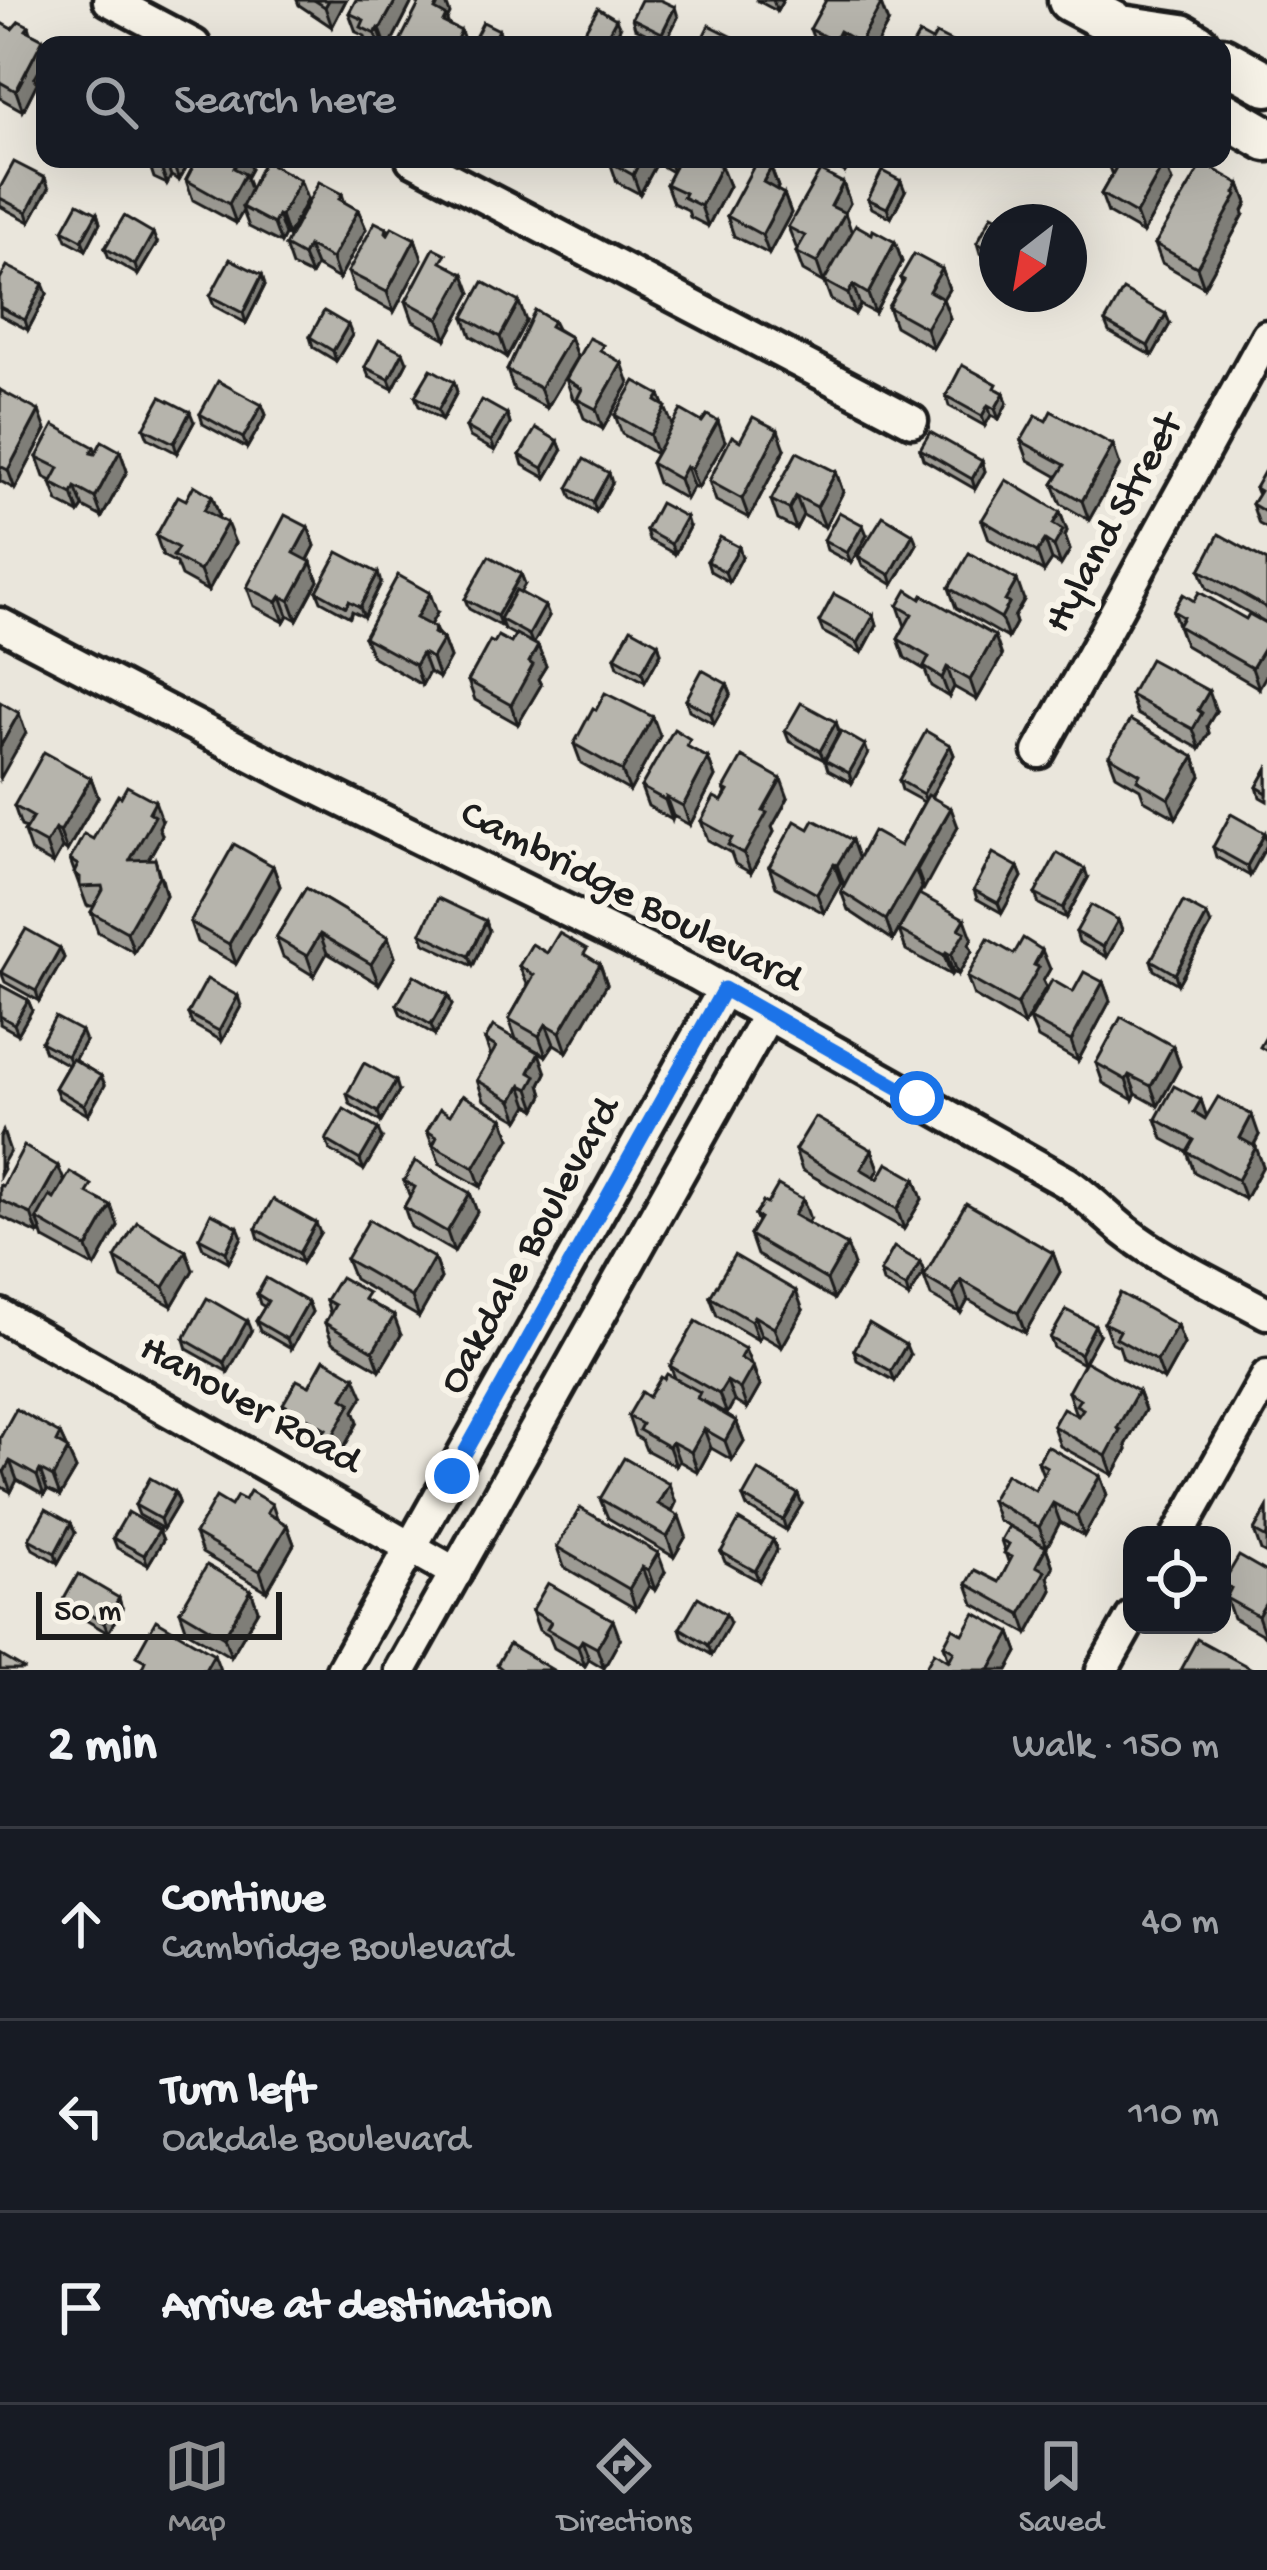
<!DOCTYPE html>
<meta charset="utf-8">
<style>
:root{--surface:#171b24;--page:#242831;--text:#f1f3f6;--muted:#9ea1a6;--line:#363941;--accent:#919294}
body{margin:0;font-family:"Gochi Hand",sans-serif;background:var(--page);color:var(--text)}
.controls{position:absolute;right:36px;bottom:36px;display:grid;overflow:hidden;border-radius:24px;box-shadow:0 12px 48px #0002}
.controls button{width:108px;height:108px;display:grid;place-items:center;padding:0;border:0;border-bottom:3px solid var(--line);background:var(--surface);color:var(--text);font:60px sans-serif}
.compass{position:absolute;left:979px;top:204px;width:108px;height:108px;border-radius:50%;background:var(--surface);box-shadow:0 12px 48px #0002;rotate:211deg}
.scale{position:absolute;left:36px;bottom:30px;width:246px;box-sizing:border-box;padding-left:12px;border:6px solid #1c1c1c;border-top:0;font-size:33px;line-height:42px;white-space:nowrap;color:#1c1c1c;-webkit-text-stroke:9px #f7f3e8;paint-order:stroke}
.stop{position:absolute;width:36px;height:36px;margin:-27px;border:9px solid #1a73e8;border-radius:50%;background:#fff}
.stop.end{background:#1a73e8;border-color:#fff;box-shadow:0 3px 12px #0008}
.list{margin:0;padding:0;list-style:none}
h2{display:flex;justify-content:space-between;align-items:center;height:156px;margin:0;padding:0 48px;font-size:51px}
h2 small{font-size:39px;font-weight:400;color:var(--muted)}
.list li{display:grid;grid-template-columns:78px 1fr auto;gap:36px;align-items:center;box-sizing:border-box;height:192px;padding:0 48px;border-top:3px solid var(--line)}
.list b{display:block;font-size:45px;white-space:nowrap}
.list p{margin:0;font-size:39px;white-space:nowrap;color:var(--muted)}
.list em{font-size:39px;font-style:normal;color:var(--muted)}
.icon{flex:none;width:66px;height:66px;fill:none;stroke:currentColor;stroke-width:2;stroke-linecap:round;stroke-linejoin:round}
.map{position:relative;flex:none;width:1267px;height:1670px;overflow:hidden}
.search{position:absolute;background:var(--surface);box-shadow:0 12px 48px #0002;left:36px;right:36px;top:36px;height:132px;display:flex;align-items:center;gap:30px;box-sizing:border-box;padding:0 42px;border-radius:24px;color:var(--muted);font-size:45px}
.sheet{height:732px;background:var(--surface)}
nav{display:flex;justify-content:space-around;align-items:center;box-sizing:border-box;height:168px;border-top:3px solid var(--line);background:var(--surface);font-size:33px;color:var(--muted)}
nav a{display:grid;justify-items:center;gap:6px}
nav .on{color:var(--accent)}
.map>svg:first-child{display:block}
</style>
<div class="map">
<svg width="1267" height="1670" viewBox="0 0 1267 1670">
<rect width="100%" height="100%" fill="#eae6dc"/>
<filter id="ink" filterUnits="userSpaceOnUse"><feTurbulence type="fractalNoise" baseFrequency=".00833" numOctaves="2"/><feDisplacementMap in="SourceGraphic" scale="24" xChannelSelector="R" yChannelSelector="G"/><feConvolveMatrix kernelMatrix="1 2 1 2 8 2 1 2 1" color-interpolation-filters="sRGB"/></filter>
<g filter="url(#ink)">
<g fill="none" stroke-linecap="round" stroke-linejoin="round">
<g stroke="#1c1c1c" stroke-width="39">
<g id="street">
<path d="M109 0 194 45"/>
<path d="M412 159 912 421"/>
<path d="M0 624 286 773 696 974 1066 1182C1087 1196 1105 1215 1125 1231 1167 1264 1220 1287 1267 1313"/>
<path d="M1039 752 1267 336"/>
<path d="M0 1315 456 1573"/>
<path d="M1178 1535 1267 1376"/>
<path d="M342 1670 724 989"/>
<path d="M401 1670 768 1014"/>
<path d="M1102 1670 1132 1617"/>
</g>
</g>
<g stroke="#1c1c1c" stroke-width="51">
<g id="secondary">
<path d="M1070 0 1121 27 1182 36 1197 45"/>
<path d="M1222 59 1267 84"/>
<path d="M1222 113 1267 139"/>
</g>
</g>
<use href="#street" stroke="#f7f3e8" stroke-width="30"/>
<use href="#secondary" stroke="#f7f3e8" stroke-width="42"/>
</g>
<g fill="#9d9b94" stroke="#1c1c1c" stroke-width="3">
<path d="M297 0H346L332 27 299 5Z"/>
<path d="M356 0H413L390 45H368L365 36 356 32 349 13Z"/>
<path d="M756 0H783L777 11Z"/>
<path d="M678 17 665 43 635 28 632 18Z"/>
<path d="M888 23 876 45H816L810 29Z"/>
<path d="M0 26 12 29 29 26 31 33 43 39 45 45V127L39 109 44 98 37 83 23 111 0 98Z"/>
<path d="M620 28 611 45H588L583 34Z"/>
<path d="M105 159H125L120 167Z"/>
<path d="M144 159H191L179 180 171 176 167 184 154 178 149 163Z"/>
<path d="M197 159H247L251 169 246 178 250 189 307 199 288 236 285 235 281 243 249 227 243 211 236 223 193 200 186 180Z"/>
<path d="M611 159H722L719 165 729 186 708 226 690 217 688 210 673 203 666 184 672 172 657 163 640 194 617 182 610 162Z"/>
<path d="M827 159H852L845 172 828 163Z"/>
<path d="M1106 159H1159L1172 182 1143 233 1108 213 1101 194 1112 175Z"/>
<path d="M771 168 778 187 777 190 784 194 791 213 769 254 734 236 727 216Z"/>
<path d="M843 183 850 203 844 213 851 232 872 234 895 242 902 262 875 313 860 305 855 314 831 300 824 281V283L803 271 796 252 798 248 796 247 788 227Z"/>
<path d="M1240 184 1247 203 1243 211 1244 214 1204 287 1162 263 1155 244Z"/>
<path d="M0 188H49L30 222 0 206Z"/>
<path d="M905 191 891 218 872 208 868 199Z"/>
<path d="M342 194 345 203 358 210 366 229 339 279 316 266 311 275 292 266 285 246Z"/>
<path d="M97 213 100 223 86 250 67 240 63 230Z"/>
<path d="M997 222V262L980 253 977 243Z"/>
<path d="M387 228 389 233 415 239 422 259 394 312 355 291 348 272Z"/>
<path d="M157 243 138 275 109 258 105 248Z"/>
<path d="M451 267 471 293 446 339 413 321 406 301Z"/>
<path d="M942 269 949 289 943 299 950 318 933 348 895 326 888 307 902 283 900 278Z"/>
<path d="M262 275 265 285 246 323 214 306 210 296Z"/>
<path d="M0 279 47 294 28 330 0 315Z"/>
<path d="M464 317 526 321 507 357 471 336Z"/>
<path d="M553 321 557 329 570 337 577 357 547 408 514 390 507 370Z"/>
<path d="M1105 322 1170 324 1152 356 1109 332Z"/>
<path d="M352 335 336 361 313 347 310 337Z"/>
<path d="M407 362 393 389 369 377 365 367Z"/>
<path d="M566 379 629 383 603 429 584 418 578 402 573 399Z"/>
<path d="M454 382 457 392 442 420 419 406 415 396Z"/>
<path d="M0 390 46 430 15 489 0 481Z"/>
<path d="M999 390 1004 393 1007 403 999 419 991 415 985 426 949 406 946 396Z"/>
<path d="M660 395 672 425 725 441 698 488 693 486 686 499 658 483 651 463 656 454 622 434 615 415Z"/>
<path d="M262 405 266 415 247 448 203 424 200 414Z"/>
<path d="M507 414 510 424 495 451 470 437 466 427Z"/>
<path d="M194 422 177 453 148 438 144 428Z"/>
<path d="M558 441 562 451 546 478 523 465 520 455Z"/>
<path d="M740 441 785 449 749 518 716 501 709 481Z"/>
<path d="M1021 441 1120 465 1089 520 1061 504 1053 484 1058 477 1028 460Z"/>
<path d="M94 447 96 452 120 451 127 471 102 517 83 507 79 513 58 502 51 483 52 481 44 477 37 457Z"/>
<path d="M920 449 982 461 985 471 975 489 923 459Z"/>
<path d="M836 472 843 492 825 527 803 515 796 529 778 520 771 500Z"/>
<path d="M1267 474V528L1259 524 1252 504 1258 495 1255 488Z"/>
<path d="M612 483 596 512 572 498 568 488Z"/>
<path d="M212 496 219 515 218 518 235 543 208 591 181 576 176 563 163 556 156 536 186 500Z"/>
<path d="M1060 512 1067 531 1065 536 1070 550 1061 565 1052 560 1044 572 989 539 982 520Z"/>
<path d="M308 527 315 546 308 560 318 581 297 620 288 615 284 622 254 606 247 587Z"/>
<path d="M689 527 675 554 649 540 646 530Z"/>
<path d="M867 535 851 563 827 550 824 540Z"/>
<path d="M917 544 893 585 862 566 858 556Z"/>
<path d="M742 557 729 582 710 571 707 561Z"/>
<path d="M1267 561V623L1207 589 1200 570Z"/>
<path d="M521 574 525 584 520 592 549 616 533 643 538 646 546 666 538 679 541 685 518 724 475 700 468 681 494 643H511L515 635 504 629 502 624 501 626 469 609 465 599Z"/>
<path d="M381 583 364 617 352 611 350 617 321 601 317 591Z"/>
<path d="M949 588 1024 600 1014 617 1016 623 1008 638 956 608Z"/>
<path d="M1194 601 1246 619 1259 688 1185 645 1173 611Z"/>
<path d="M898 606 1002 656 977 700 954 687 949 697 931 686 925 670 905 658 898 639 905 626Z"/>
<path d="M437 613 430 625 443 639 450 658 439 678 429 672 422 685 372 656 364 637Z"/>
<path d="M874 615 877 625 862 653 823 632 819 622Z"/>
<path d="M658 643 661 653 645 682 618 667 615 657Z"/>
<path d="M727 684 731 694 714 724 689 710 686 700Z"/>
<path d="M1130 695 1216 711 1207 726 1209 733 1200 749 1137 714Z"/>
<path d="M596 710 660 736 630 791 581 763 574 744Z"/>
<path d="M836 722 839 732 824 760 789 741 785 731Z"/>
<path d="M950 745 954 755 931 797 958 827 893 940 848 910 841 891 844 885 841 883 824 913 776 887 769 867 858 859 900 846 924 802 902 790 899 780Z"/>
<path d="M694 750 708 758 715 777 690 825 673 816 672 820 648 806 641 787Z"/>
<path d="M868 754 852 783 828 770 825 760Z"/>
<path d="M1109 756 1194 757 1201 776 1176 818 1144 800 1140 789 1116 775Z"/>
<path d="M1267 769V801L1260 797 1257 787Z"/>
<path d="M91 778 98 797 67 851 62 848 53 864 31 852 24 832 26 828 21 826 14 806Z"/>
<path d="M724 789 788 798 772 827 774 832 751 873 735 864 731 853 708 840 701 821 722 801 726 793Z"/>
<path d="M162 821 159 827 162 835 148 860 162 879 166 895 134 952 98 932 91 912 95 906H87L70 860 93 839Z"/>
<path d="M1267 838 1250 876 1216 857 1213 847Z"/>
<path d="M273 866 280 886 236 964 197 942 190 922Z"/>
<path d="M1018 867 1022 877 1002 913 977 899 974 890Z"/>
<path d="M1088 878 1066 918 1039 904 1035 894Z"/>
<path d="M306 888 388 937 395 957 379 984 327 953 314 976 283 957 276 938Z"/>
<path d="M1118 920 1122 930 1107 957 1079 942 1076 932Z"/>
<path d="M486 921 489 931 473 966 425 943 421 933Z"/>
<path d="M1211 925 1178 984 1154 970 1151 960Z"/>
<path d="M899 930 972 938 969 944 972 951 958 975 953 972 951 975 906 950Z"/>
<path d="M60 948 64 958 39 1001 5 982 1 972Z"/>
<path d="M547 953 591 959 600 964 607 984 567 1052 554 1044 546 1056 516 1039 509 1019 528 986 519 966Z"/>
<path d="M1014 954 1050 969 1043 981 1046 987 1024 1025 974 996 967 977Z"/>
<path d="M1103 982 1110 1001 1078 1061 1038 1038 1030 1019 1073 992Z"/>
<path d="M0 985 28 1000 32 1010 18 1034 0 1024Z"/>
<path d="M448 995 452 1005 435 1035 401 1015 397 1005Z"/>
<path d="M241 1006 222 1041 192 1024 188 1014Z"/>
<path d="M485 1040 546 1073 540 1085 543 1095 536 1109 528 1105 519 1120 484 1100 477 1080 491 1057Z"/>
<path d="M85 1041 74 1060 101 1076 105 1085 88 1115 59 1098 55 1088 68 1065 45 1052 41 1042Z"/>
<path d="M1173 1046 1180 1066 1158 1106 1136 1094 1133 1100 1103 1083 1096 1063Z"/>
<path d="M399 1091 381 1122 350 1104 347 1094Z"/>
<path d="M1201 1100 1206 1117 1259 1135 1254 1145 1263 1166 1245 1199 1194 1172 1187 1152 1163 1139 1156 1119Z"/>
<path d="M450 1115 503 1118 510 1138 481 1187 440 1164 427 1131Z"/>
<path d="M382 1139 364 1170 330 1150 326 1140Z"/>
<path d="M795 1150H872L879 1169 874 1177 878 1179H915L922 1199 904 1229 802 1170Z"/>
<path d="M58 1166 64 1182 111 1206 118 1226 95 1267 44 1239 41 1230 38 1234 0 1216V1185L3 1186Z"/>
<path d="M404 1181 470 1193 477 1212 454 1252 411 1227 404 1207 410 1197Z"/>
<path d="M755 1215 810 1219 808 1222 854 1265 834 1299 757 1255 750 1235 758 1222Z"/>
<path d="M256 1229 320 1233 302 1263 259 1239Z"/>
<path d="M242 1237 229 1262 203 1248 199 1238Z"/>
<path d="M1053 1253 1060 1272 1025 1333 968 1300 961 1313 931 1296 924 1277Z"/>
<path d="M115 1258 193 1270 172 1306 122 1278Z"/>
<path d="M434 1258 441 1278 419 1317 354 1279 346 1259Z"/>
<path d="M920 1262 924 1272 909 1297 883 1282 880 1272Z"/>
<path d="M257 1294 308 1302 312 1312 291 1349 260 1331 256 1321 265 1307 260 1304Z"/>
<path d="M710 1297 803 1310 782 1347 761 1335 758 1340 717 1316Z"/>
<path d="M326 1300 371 1303 401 1335 380 1370 332 1342 325 1323 330 1313Z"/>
<path d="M1104 1323 1177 1325 1184 1344 1164 1380 1123 1358 1119 1346 1111 1342Z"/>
<path d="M251 1331 228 1372 187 1349 184 1339Z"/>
<path d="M1099 1335 1083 1364 1054 1348 1050 1338Z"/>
<path d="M854 1350 910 1355 895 1381 857 1360Z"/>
<path d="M751 1365 753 1366 760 1386 747 1409 734 1401 727 1414 702 1400 736 1421 744 1441 732 1460 711 1448 698 1472 679 1461 676 1466 646 1450 642 1440 635 1436 628 1416 649 1397 664 1379 675 1378 670 1366Z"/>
<path d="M309 1386 363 1396 354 1411 358 1422 338 1458 329 1454 326 1444 290 1424 283 1404Z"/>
<path d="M1138 1391 1145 1410 1126 1445 1127 1450 1113 1475 1060 1446 1053 1426 1079 1414 1075 1412 1068 1392Z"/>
<path d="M60 1434 76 1469 60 1496 47 1490 44 1495 17 1480 11 1492 0 1486V1438Z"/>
<path d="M1038 1462 1100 1476 1107 1495 1084 1536 1060 1522 1047 1547 998 1520 991 1500 1035 1490 1043 1475Z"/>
<path d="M175 1492 179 1502 163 1529 139 1515 135 1505Z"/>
<path d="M743 1497 802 1504 786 1530 747 1507Z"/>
<path d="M600 1499 676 1503 672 1512 686 1536 674 1557 608 1518Z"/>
<path d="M245 1500 272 1504 277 1519 287 1525 294 1544 267 1591 202 1553 195 1534 231 1506Z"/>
<path d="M1267 1508V1554L1261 1551 1254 1531Z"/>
<path d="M71 1523 75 1533 58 1563 33 1549 29 1539Z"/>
<path d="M159 1530 163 1540 148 1565 117 1548 113 1538Z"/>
<path d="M773 1540 777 1550 759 1581 725 1562 721 1552Z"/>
<path d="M1001 1540 1046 1547 1053 1567 1048 1577 1052 1590 1028 1634 974 1604 967 1584 999 1582 1009 1564Z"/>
<path d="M557 1547 665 1572 655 1590 649 1586 636 1609 564 1567Z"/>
<path d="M1267 1572V1632L1265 1636 1233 1618 1226 1598 1227 1595 1223 1583Z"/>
<path d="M251 1590 258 1610 231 1657 187 1631 180 1611Z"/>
<path d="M64 1599 122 1608 108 1633 67 1609Z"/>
<path d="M532 1611 620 1639 604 1668 589 1659 585 1666 554 1648 549 1636 539 1630Z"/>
<path d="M730 1623 712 1655 683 1638 680 1628Z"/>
<path d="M1011 1633 1018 1652 1008 1670H924L949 1661 944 1645 963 1634Z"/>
</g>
<g fill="#7f7e78" stroke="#1c1c1c" stroke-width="3">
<path d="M329 0H346L332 27 325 7Z"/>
<path d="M396 0H413L390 45H386L380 29Z"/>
<path d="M440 0H445L450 14 447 20 453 35 435 10Z"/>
<path d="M773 0H783L777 11Z"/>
<path d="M881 4 888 23 876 45H861L860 43Z"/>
<path d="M675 7 678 17 665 43 662 33Z"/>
<path d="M616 19 620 28 611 45H602Z"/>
<path d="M378 28 384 45H379L375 34Z"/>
<path d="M499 30 505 45H492Z"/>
<path d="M461 31 466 45H454Z"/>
<path d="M839 31 844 45H835L834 41Z"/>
<path d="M43 39 45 45V69L35 78 37 83 23 111 16 91Z"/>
<path d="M163 159H165L171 176 167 184 160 165Z"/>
<path d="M173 159H191L179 180 172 161Z"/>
<path d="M238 159H247L251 169 246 178 252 194 242 207 243 211 236 223 229 204 234 168Z"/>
<path d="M641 159H655L657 163 640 194 633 175Z"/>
<path d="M668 159H681L673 172Z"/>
<path d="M843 159H852L845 172 842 162Z"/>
<path d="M1165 162 1172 182 1143 233 1136 214Z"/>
<path d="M721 166 729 186 708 226 701 206Z"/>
<path d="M771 168 778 187 770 202 763 182Z"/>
<path d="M45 178 49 188 30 222 27 212Z"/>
<path d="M300 180 307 199 288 236 281 216Z"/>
<path d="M901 181 905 191 891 218 887 208Z"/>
<path d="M843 183 850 203 838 225 831 206Z"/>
<path d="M1240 184 1247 203 1243 211 1244 214 1204 287 1197 267Z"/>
<path d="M784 194 791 213 769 254 762 235Z"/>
<path d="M358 210 366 229 339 279 332 259Z"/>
<path d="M97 213 100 223 86 250 82 240Z"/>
<path d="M845 213 852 233 824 283 817 263Z"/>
<path d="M278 215 285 235 281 243 274 224Z"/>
<path d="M153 233 157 243 138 275 135 265Z"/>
<path d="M415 239 422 259 394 312 387 292Z"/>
<path d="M895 242 902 262 875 313 868 294Z"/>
<path d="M308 246 316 266 311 275 303 256Z"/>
<path d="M942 269 949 289 943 299 950 318 933 348 926 328 929 291Z"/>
<path d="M464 274 471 293 446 339 439 319Z"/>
<path d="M262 275 265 285 246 323 243 313Z"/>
<path d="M43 284 47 294 28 330 25 320Z"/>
<path d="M853 285 860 305 855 314 848 294Z"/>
<path d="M519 302 526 321 507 357 500 337Z"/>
<path d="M1166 314 1170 324 1152 356 1148 346Z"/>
<path d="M348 325 352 335 336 361 333 351Z"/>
<path d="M570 337 577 357 547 408 540 388Z"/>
<path d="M403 352 407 362 393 389 389 379Z"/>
<path d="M622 363 629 383 603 429 596 409Z"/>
<path d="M454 382 457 392 442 420 438 410Z"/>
<path d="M1004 393 1007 403 999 419 995 409Z"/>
<path d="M660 395 673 427 657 455 650 435 656 401Z"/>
<path d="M262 405 266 415 247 448 243 438Z"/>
<path d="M988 405 991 415 985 426 982 416Z"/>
<path d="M39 411 46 430 15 489 8 470Z"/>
<path d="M190 412 194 422 177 453 174 443Z"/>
<path d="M507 414 510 424 495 451 491 441Z"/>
<path d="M718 421 725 441 698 488 691 469Z"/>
<path d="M778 430 785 449 749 518 742 499Z"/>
<path d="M558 441 562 451 546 478 543 468Z"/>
<path d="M1113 445 1120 465 1089 520 1082 501Z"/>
<path d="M120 451 127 471 102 517 95 498Z"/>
<path d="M982 461 985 471 975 489 972 479Z"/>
<path d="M686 466 693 486 686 499 679 479Z"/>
<path d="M836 472 843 492 825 527 817 507Z"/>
<path d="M609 473 612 483 596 512 593 502Z"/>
<path d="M75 487 83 507 79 513 72 494Z"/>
<path d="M212 496 219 515 211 529 204 510Z"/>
<path d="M796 496 803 515 796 529 789 509Z"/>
<path d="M1060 512 1067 531 1065 536 1070 550 1061 565 1054 546 1053 524Z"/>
<path d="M686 517 689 527 675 554 671 544Z"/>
<path d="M227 523 235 543 208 591 200 571Z"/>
<path d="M863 525 867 535 851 563 847 553Z"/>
<path d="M308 527 315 546 301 573 294 553Z"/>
<path d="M913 534 917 544 893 585 890 575Z"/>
<path d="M1045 540 1052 560 1044 572 1037 552Z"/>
<path d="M739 547 742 557 729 582 725 572Z"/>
<path d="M311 562 318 581 297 620 290 601Z"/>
<path d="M378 573 381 583 364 617 360 607Z"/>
<path d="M521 574 525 584 504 621 500 619 501 626 497 616Z"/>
<path d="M1017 580 1024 600 1014 617 1016 623 1008 638 1001 618 1005 601Z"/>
<path d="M430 593 437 613 423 637 416 618Z"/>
<path d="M281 596 288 615 284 622 277 602Z"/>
<path d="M545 606 549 616 533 645 529 635Z"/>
<path d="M874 615 877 625 862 653 858 643Z"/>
<path d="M435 628 441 643 443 639 450 658 439 678 432 658 433 633Z"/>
<path d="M995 636 1002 656 977 700 970 680Z"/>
<path d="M658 643 661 653 645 682 642 672Z"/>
<path d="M1267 643V674L1259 688 1252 668Z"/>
<path d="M538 646 546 666 538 679 541 685 518 724 511 705 529 662Z"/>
<path d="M422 653 429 672 422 685 415 665Z"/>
<path d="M947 667 954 687 949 697 942 678Z"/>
<path d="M727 684 731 694 714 724 711 714Z"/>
<path d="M1209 691 1216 711 1207 726 1209 733 1200 749 1193 729 1198 710Z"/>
<path d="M19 713 26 733 0 779V747Z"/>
<path d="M653 717 660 736 630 791 622 771Z"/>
<path d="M836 722 839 732 824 760 820 751Z"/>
<path d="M865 745 868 754 852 783 849 773Z"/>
<path d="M950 745 954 755 927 804 923 794Z"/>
<path d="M1194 757 1201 776 1176 818 1169 799Z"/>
<path d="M708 758 715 777 690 825 683 806Z"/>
<path d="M91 778 98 797 67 851 60 832Z"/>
<path d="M781 779 788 798 772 827 774 832 751 873 744 854 763 811Z"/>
<path d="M666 797 673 816 672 820 665 800Z"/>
<path d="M155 801 162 821 159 827 162 835 137 879 130 860Z"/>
<path d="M951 808 958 827 924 889 917 870Z"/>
<path d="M55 829 62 848 53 864 46 844Z"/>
<path d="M1265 833 1267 845 1250 876 1247 866Z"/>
<path d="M852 840 859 860 844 885 837 865Z"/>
<path d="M155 859 166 895 134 952 127 932Z"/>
<path d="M834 864 841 883 824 913 817 894Z"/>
<path d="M273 866 280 886 236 964 229 944Z"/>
<path d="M1018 867 1022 877 1002 913 998 903Z"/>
<path d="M915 868 922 888 893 940 886 920Z"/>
<path d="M1085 869 1088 878 1066 918 1063 908Z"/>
<path d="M1207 915 1211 925 1178 984 1175 974Z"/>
<path d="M965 919 972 938 969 944 972 951 958 975 951 955 959 929Z"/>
<path d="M1118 920 1122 930 1107 957 1103 947Z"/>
<path d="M486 921 489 931 473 966 469 956Z"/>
<path d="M320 934 327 953 314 976 307 956Z"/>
<path d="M388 937 395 957 379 984 371 964Z"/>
<path d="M60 948 64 958 39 1001 36 991Z"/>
<path d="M1042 950 1050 969 1043 981 1046 987 1024 1025 1017 1005Z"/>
<path d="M946 952 953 972 951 975 944 955Z"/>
<path d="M600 964 607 984 567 1052 560 1032Z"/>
<path d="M1103 982 1110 1001 1078 1061 1071 1041Z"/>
<path d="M448 995 452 1005 435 1035 431 1025Z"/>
<path d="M238 996 241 1006 222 1041 219 1031Z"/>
<path d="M28 1000 32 1010 18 1034 14 1024Z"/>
<path d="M546 1024 554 1044 546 1056 539 1036Z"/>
<path d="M81 1031 85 1041 71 1066 67 1056Z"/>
<path d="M1173 1046 1180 1066 1158 1106 1151 1086Z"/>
<path d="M539 1053 546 1073 540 1085 543 1095 536 1109 529 1089V1072Z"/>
<path d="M1129 1075 1136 1094 1133 1100 1126 1080Z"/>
<path d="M101 1076 105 1085 88 1115 84 1105Z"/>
<path d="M396 1081 399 1091 381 1122 378 1112Z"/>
<path d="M521 1085 528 1105 519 1120 512 1101Z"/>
<path d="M1201 1100 1208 1120 1194 1112Z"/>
<path d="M1252 1115 1259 1135 1247 1157 1240 1138Z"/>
<path d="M503 1118 510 1138 481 1187 474 1168Z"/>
<path d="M378 1129 382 1139 364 1170 360 1160Z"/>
<path d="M3 1131 10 1151 2 1165 4 1169 0 1176V1137Z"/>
<path d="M1256 1147 1263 1166 1245 1199 1238 1180Z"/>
<path d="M872 1150 879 1169 868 1188 861 1169Z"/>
<path d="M58 1166 66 1185 37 1219 41 1230 38 1234 31 1214Z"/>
<path d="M915 1179 922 1199 904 1229 897 1209Z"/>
<path d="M470 1193 477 1212 454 1252 447 1232Z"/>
<path d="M803 1199 810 1219 801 1234 794 1215Z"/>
<path d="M111 1206 118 1226 95 1267 87 1248Z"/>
<path d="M316 1223 320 1233 302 1263 299 1253Z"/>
<path d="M238 1227 242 1237 229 1262 226 1252Z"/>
<path d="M847 1245 854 1265 834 1299 827 1280Z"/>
<path d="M186 1251 193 1270 172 1306 164 1287Z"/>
<path d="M1053 1253 1060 1272 1025 1333 1018 1313Z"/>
<path d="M434 1258 441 1278 419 1317 412 1297Z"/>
<path d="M920 1262 924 1272 909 1297 906 1287Z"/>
<path d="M961 1280 968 1300 961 1313 953 1294Z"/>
<path d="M796 1291 803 1310 782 1347 774 1328Z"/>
<path d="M308 1302 312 1312 291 1349 287 1339Z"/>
<path d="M394 1316 401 1335 380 1370 373 1351Z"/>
<path d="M754 1316 761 1335 758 1340 751 1321Z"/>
<path d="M247 1321 251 1331 228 1372 224 1362Z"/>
<path d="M1095 1325 1099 1335 1083 1364 1080 1354Z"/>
<path d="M1177 1325 1184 1344 1164 1380 1157 1361Z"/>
<path d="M906 1345 910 1355 895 1381 891 1371Z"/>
<path d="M745 1349 760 1386 747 1409 740 1389V1358Z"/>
<path d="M355 1377 363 1396 354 1411 358 1422 338 1458 331 1439 343 1398Z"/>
<path d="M727 1381 734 1401 727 1414 719 1394Z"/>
<path d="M1138 1391 1145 1410 1126 1445 1127 1450 1113 1475 1106 1456 1117 1428Z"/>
<path d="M736 1421 744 1441 732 1460 725 1441Z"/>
<path d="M704 1429 711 1448 698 1472 691 1452Z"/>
<path d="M60 1434 76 1469 60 1496 53 1477 56 1442Z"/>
<path d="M672 1442 679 1461 676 1466 669 1447Z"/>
<path d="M10 1461 17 1480 11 1492 4 1472Z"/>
<path d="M40 1470 47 1490 44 1495 37 1476Z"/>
<path d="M1100 1476 1107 1495 1084 1536 1077 1516Z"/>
<path d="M669 1484 676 1503 665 1523 658 1504Z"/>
<path d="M175 1492 179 1502 163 1529 160 1519Z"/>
<path d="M798 1494 802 1504 786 1530 783 1520Z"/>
<path d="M1053 1503 1060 1522 1047 1547 1039 1527Z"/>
<path d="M679 1516 686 1536 674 1557 667 1537Z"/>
<path d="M71 1523 75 1533 58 1563 55 1553Z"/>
<path d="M287 1525 294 1544 267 1591 260 1571Z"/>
<path d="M159 1530 163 1540 148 1565 144 1555Z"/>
<path d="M773 1540 777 1550 759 1581 755 1571Z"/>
<path d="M1046 1547 1053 1567 1048 1577 1052 1590 1028 1634 1021 1614 1036 1566Z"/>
<path d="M658 1553 665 1572 655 1590 648 1570Z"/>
<path d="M642 1567 649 1586 636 1609 629 1589Z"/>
<path d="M251 1590 258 1610 231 1657 224 1637Z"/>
<path d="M119 1598 122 1608 108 1633 104 1623Z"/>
<path d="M1266 1601 1267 1632 1265 1636 1258 1616Z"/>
<path d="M726 1614 730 1623 712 1655 708 1645Z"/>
<path d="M613 1620 620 1639 604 1668 597 1648Z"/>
<path d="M1011 1633 1018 1652 1008 1670H990Z"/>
<path d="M582 1640 589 1659 585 1666 578 1647Z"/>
<path d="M214 1654 220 1670H205Z"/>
</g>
<g fill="#b6b4ac" stroke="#1c1c1c" stroke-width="3">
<path d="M314 0H329L325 7Z"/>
<path d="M356 0H396L380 29 378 28 375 34 361 27 364 20 349 13Z"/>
<path d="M421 0H440L435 10 446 16 443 22 461 31 454 45H398Z"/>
<path d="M641 0H660L675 7 662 33 632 18Z"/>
<path d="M826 0H874L881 4 860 43 839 31 834 41 810 29Z"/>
<path d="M598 8 616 19 602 45 583 34Z"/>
<path d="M19 21 29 26 26 30 43 39 16 91 0 82V26L1 23 12 29Z"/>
<path d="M483 22 499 30 492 45H471Z"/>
<path d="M709 25 737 39 734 45H699Z"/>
<path d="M919 34 932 41 936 34 958 45H913Z"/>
<path d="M45 60V83L35 78Z"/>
<path d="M45 98V113L39 109Z"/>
<path d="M197 159H238L234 168 245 174 229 204 186 180Z"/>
<path d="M611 159H641L633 175 610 162Z"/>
<path d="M679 159H707L721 166 701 206 683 197 685 193 666 184Z"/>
<path d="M1110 159H1159L1165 162 1136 214 1101 194 1118 164Z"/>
<path d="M757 160 771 168 763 182 784 194 762 235 727 216Z"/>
<path d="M264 161 300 180 281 216 278 215 274 224 242 207Z"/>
<path d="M14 162 45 178 27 212 0 198V188Z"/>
<path d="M1203 163 1240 184 1235 193 1237 195 1197 267 1155 244Z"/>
<path d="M820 171 843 183 831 206 845 213 817 263 796 252 805 236 788 227Z"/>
<path d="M882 171 901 181 887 208 868 199Z"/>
<path d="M319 182 342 194 339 199 358 210 332 259 308 246 303 256 285 246Z"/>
<path d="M78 203 97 213 82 240 63 230Z"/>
<path d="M992 215 1006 222H997V254L977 243Z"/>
<path d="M124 216 153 233 135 265 105 248Z"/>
<path d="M375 222 387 228 386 232 388 234 392 227 415 239 387 292 348 272Z"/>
<path d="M856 225 872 234 873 230 895 242 868 294 853 285 848 294 824 281Z"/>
<path d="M434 248 446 254 441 262 464 274 439 319 406 301Z"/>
<path d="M914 254 942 269 929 291 943 299 926 328 888 307 904 280 900 278Z"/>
<path d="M230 259 262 275 243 313 210 296Z"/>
<path d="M7 266 43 284 25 320 0 307V279Z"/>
<path d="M483 282 519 302 500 337 464 317Z"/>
<path d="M1123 290 1166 314 1148 346 1105 322Z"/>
<path d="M535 310 553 321 550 326 570 337 540 388 507 370Z"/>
<path d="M324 311 348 325 333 351 310 337Z"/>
<path d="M589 338 603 345 600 350 622 363 596 409 577 399 582 389 566 379Z"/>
<path d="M379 340 403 352 389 379 365 367Z"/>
<path d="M962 365 997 384 995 388 1004 393 995 409 988 405 982 416 946 396Z"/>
<path d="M431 369 454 382 438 410 415 396Z"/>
<path d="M218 381 262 405 243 438 200 414Z"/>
<path d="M635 381 660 395 656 401 666 407 650 435 615 415Z"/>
<path d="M0 390 39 411 8 470 0 466Z"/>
<path d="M161 397 190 412 174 443 144 428Z"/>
<path d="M482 400 507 414 491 441 466 427Z"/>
<path d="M681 410 702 422 707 415 718 421 691 469 686 466 679 479 651 463Z"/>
<path d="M1051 411 1113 445 1082 501 1053 484 1065 465 1021 441 1036 415 1046 421Z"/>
<path d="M753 417 778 430 742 499 709 481 732 436 740 441Z"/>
<path d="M54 425 94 447 91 453 95 454 102 441 120 451 95 498 75 487 72 494 51 483 59 468 37 457Z"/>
<path d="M536 428 558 441 543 468 520 455Z"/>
<path d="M930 432 982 461 972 479 920 449Z"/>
<path d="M797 452 836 472 817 507 796 496 789 509 771 500Z"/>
<path d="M584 459 609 473 593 502 568 488Z"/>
<path d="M1264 472 1267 474V513L1252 504 1260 491 1255 488Z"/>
<path d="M1006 480 1060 512 1053 524 1063 530 1054 546 1045 540 1037 552 982 520Z"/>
<path d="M194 485 212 496 204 510 227 523 200 571 173 556 178 548 156 536 178 496 186 500Z"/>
<path d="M660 503 686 517 671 544 646 530Z"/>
<path d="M839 512 863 525 847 553 824 540Z"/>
<path d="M285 515 308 527 294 553 311 562 290 601 281 596 277 602 247 587Z"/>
<path d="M883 516 913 534 890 575 858 556Z"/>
<path d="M1219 534 1267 561V608L1200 570Z"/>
<path d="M720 537 739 547 725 572 707 561Z"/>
<path d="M338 552 378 573 360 607 349 601 346 607 317 591Z"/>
<path d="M969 553 1017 580 1005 601 1009 603 1001 618 949 588Z"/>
<path d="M489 556 521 574 497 616 465 599Z"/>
<path d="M398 575 430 593 416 618 435 628 433 633 443 639 432 658 422 653 415 665 364 637Z"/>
<path d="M516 590 545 606 529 635 500 619Z"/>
<path d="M907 590 921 599 923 595 995 636 970 680 947 667 942 678 924 667 929 657 898 639 912 614 898 606Z"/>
<path d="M1199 592 1246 619 1249 614 1267 624V643L1252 668 1178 626 1183 617 1173 611 1183 594 1194 601Z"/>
<path d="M834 594 874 615 858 643 819 622Z"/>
<path d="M631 628 658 643 642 672 615 657Z"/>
<path d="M516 634 538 646 529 662 533 665 511 705 468 681 490 641 494 643 498 636 511 643Z"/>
<path d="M1150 659 1209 691 1198 710 1202 713 1193 729 1130 695Z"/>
<path d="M702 670 727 684 711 714 686 700Z"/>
<path d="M605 693 653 717 622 771 574 744 593 708 596 710Z"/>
<path d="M0 702 19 713 0 747Z"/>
<path d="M801 703 836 722 820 751 785 731Z"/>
<path d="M1130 720 1194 757 1169 799 1137 780 1140 774 1109 756Z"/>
<path d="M674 729 690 739 687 746 708 758 683 806 666 797 665 800 641 787Z"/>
<path d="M841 731 865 745 849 773 825 760Z"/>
<path d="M926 731 950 745 923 794 899 780Z"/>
<path d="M44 752 91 778 60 832 55 829 46 844 24 832 33 817 14 806Z"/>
<path d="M742 757 781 779 763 811 767 813 744 854 728 845 732 838 701 821 714 797 722 801 728 791 724 789Z"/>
<path d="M1267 769V793L1257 787Z"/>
<path d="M127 786 155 801 149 812 155 816 130 860 155 859 159 876 127 932 91 912 103 890 102 886 80 887V877L74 873 78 865 70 860 84 834 93 839 118 795 121 797Z"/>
<path d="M928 795 951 808 886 920 841 891 873 831 900 846Z"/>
<path d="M1231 814 1265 833 1247 866 1213 847Z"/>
<path d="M814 820 852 840 837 865 834 864 817 894 769 867 795 821 809 829Z"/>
<path d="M234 844 273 866 229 944 190 922Z"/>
<path d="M993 853 1018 867 998 903 974 890Z"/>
<path d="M1057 853 1085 869 1063 908 1035 894Z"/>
<path d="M306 888 388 937 371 964 320 934 307 956 276 938Z"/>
<path d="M919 894 965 919 959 929 965 932 951 955 946 952 944 955 899 930Z"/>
<path d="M438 898 486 921 469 956 421 933Z"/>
<path d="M1183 902 1207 915 1175 974 1151 960Z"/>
<path d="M1091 905 1118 920 1103 947 1076 932Z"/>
<path d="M26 929 60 948 36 991 1 972Z"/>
<path d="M559 933 587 949 584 954 600 964 560 1032 546 1024 539 1036 509 1019 534 975 519 966 532 944 547 953Z"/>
<path d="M1023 938 1042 950 1034 965 1039 967 1017 1005 967 977 988 939 1014 954Z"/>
<path d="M1084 972 1103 982 1071 1041 1030 1019 1052 980 1073 992Z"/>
<path d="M414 975 448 995 431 1025 397 1005Z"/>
<path d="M207 979 238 996 219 1031 188 1014Z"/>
<path d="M0 985 28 1000 14 1024 0 1016Z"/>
<path d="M55 1017 81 1031 67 1056 41 1042Z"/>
<path d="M1121 1017 1173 1046 1151 1086 1129 1075 1126 1080 1096 1063Z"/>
<path d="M493 1026 539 1053 529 1072 536 1076 529 1089 521 1085 512 1101 477 1080 496 1047 485 1040Z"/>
<path d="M1267 1035V1051L1260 1047Z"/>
<path d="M72 1059 101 1076 84 1105 55 1088Z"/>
<path d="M364 1063 396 1081 378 1112 347 1094Z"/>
<path d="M1174 1086 1201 1100 1194 1112 1205 1119 1218 1097 1252 1115 1240 1138 1256 1147 1238 1180 1187 1152 1194 1140 1156 1119Z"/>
<path d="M462 1095 503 1118 474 1168 433 1145 437 1137 427 1131 440 1109 450 1115Z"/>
<path d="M344 1109 378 1129 360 1160 326 1140Z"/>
<path d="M815 1117 872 1150 861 1169 878 1179 887 1163 915 1179 897 1209 795 1150Z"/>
<path d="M24 1146 58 1166 31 1214 0 1200V1185L3 1186Z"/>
<path d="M415 1161 470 1193 447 1232 404 1207 415 1187 404 1181Z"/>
<path d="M70 1172 92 1185 87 1193 111 1206 87 1248 37 1219 50 1196 54 1199Z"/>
<path d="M778 1185 803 1199 794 1215 847 1245 827 1280 750 1235 760 1218 755 1215 763 1202 767 1204Z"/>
<path d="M273 1199 316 1223 299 1253 256 1229Z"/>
<path d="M966 1203 1053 1253 1018 1313 961 1280 953 1294 924 1277Z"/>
<path d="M211 1213 238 1227 226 1252 199 1238Z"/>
<path d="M369 1220 434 1258 412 1297 346 1259Z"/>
<path d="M137 1222 186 1251 164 1287 115 1258Z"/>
<path d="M894 1247 920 1262 906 1287 880 1272Z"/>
<path d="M734 1255 796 1291 774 1328 754 1316 751 1321 710 1297Z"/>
<path d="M340 1277 368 1293 364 1299 394 1316 373 1351 325 1323 335 1305 326 1300Z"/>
<path d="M266 1278 308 1302 287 1339 256 1321 268 1301 257 1294Z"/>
<path d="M1120 1293 1177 1325 1157 1361 1116 1338 1120 1331 1104 1323Z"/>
<path d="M207 1298 247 1321 224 1362 184 1339Z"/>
<path d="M1066 1310 1095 1325 1080 1354 1050 1338Z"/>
<path d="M696 1321 745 1349 740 1358 753 1366 740 1389 727 1381 719 1394 670 1366Z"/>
<path d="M869 1323 906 1345 891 1371 854 1350Z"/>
<path d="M324 1359 355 1377 343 1398 351 1403 331 1439 322 1434 326 1429 283 1404 297 1380 309 1386Z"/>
<path d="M1085 1361 1138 1391 1117 1428 1120 1430 1106 1456 1053 1426 1063 1408 1078 1416 1083 1409 1076 1405 1080 1399 1068 1392Z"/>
<path d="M667 1374 700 1392 697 1398 736 1421 725 1441 704 1429 691 1452 672 1442 669 1447 639 1430 642 1424 628 1416 642 1392 649 1397 661 1377 664 1379Z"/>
<path d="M16 1409 60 1434 56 1442 68 1449 53 1477 40 1470 37 1476 10 1461 4 1472 0 1470V1438Z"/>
<path d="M1047 1446 1100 1476 1077 1516 1053 1503 1039 1527 991 1500 1006 1474 1035 1490 1047 1467 1038 1462Z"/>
<path d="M624 1458 669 1484 658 1504 679 1516 667 1537 600 1499Z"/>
<path d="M758 1470 798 1494 783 1520 743 1497Z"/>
<path d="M150 1478 175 1492 160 1519 135 1505Z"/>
<path d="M250 1491 272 1504 267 1513 287 1525 260 1571 195 1534 216 1497 231 1506 237 1496 245 1500Z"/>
<path d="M580 1508 658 1553 648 1570 642 1567 629 1589 557 1547Z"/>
<path d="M1267 1508V1538L1254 1531Z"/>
<path d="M46 1509 71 1523 55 1553 29 1539Z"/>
<path d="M128 1512 159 1530 144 1555 113 1538Z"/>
<path d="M739 1520 773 1540 755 1571 721 1552Z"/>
<path d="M1009 1526 1046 1547 1036 1566 1045 1571 1021 1614 967 1584 975 1570 999 1582 1012 1557 1004 1553 1009 1544 1001 1540Z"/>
<path d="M1239 1556 1267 1572V1601L1258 1616 1226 1598 1231 1588 1223 1583Z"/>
<path d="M207 1565 251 1590 224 1637 180 1611Z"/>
<path d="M78 1574 119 1598 104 1623 64 1599Z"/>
<path d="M548 1583 613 1620 597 1648 582 1640 578 1647 547 1629 551 1622 532 1611Z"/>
<path d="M698 1597 726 1614 708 1645 680 1628Z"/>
<path d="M975 1613 1011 1633 990 1670H924L934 1652 949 1661 954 1651 944 1645 953 1628 963 1634Z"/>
<path d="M156 1620 214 1654 205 1670H141L145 1661 136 1656Z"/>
<path d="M1197 1639 1254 1670H1180Z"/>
<path d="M509 1644 553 1670H503L497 1665Z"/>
<path d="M0 1655 24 1669 23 1670H0Z"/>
</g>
</g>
<g fill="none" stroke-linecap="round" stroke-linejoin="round" filter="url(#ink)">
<path stroke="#1a73e8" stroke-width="15" d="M452 1476 724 989 917 1098"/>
</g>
<g text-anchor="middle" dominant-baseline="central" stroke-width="12" stroke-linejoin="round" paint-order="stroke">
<g font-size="42" fill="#1c1c1c" stroke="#f7f3e8">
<text transform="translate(1116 524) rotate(-61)">Hyland Street</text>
<text transform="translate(630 899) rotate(27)">Cambridge Boulevard</text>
<text transform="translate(532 1247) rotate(-61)">Oakdale Boulevard</text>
<text transform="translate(249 1407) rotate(29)">Hanover Road</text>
</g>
</g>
</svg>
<div class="controls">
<button><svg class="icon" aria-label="locate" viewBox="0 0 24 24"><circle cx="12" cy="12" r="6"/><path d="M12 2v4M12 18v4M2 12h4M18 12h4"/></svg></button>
</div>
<svg class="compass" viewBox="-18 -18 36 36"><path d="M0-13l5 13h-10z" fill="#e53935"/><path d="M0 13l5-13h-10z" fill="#9ea1a6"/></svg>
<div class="scale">50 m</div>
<div class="stop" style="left:917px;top:1098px"></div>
<div class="stop end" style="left:452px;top:1476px"></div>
<div class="search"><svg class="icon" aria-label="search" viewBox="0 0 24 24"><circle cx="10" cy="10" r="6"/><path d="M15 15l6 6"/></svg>Search here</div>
</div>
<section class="sheet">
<h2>2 min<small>Walk · 150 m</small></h2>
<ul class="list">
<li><svg class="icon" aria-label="ahead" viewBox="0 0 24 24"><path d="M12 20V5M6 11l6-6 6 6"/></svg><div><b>Continue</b><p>Cambridge Boulevard</p></div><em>40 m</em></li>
<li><svg class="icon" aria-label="left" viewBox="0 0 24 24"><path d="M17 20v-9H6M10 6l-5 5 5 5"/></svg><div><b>Turn left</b><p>Oakdale Boulevard</p></div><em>110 m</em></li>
<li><svg class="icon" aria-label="arrive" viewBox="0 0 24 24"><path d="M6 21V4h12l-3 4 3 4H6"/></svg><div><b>Arrive at destination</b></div></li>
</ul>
</section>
<nav>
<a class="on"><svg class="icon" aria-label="map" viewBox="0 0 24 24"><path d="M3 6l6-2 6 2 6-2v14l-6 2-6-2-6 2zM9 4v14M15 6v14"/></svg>Map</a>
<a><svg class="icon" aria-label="directions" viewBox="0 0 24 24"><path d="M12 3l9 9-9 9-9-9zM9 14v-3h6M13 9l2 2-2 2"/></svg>Directions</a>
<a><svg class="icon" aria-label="saved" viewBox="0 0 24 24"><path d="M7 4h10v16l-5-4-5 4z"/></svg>Saved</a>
</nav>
